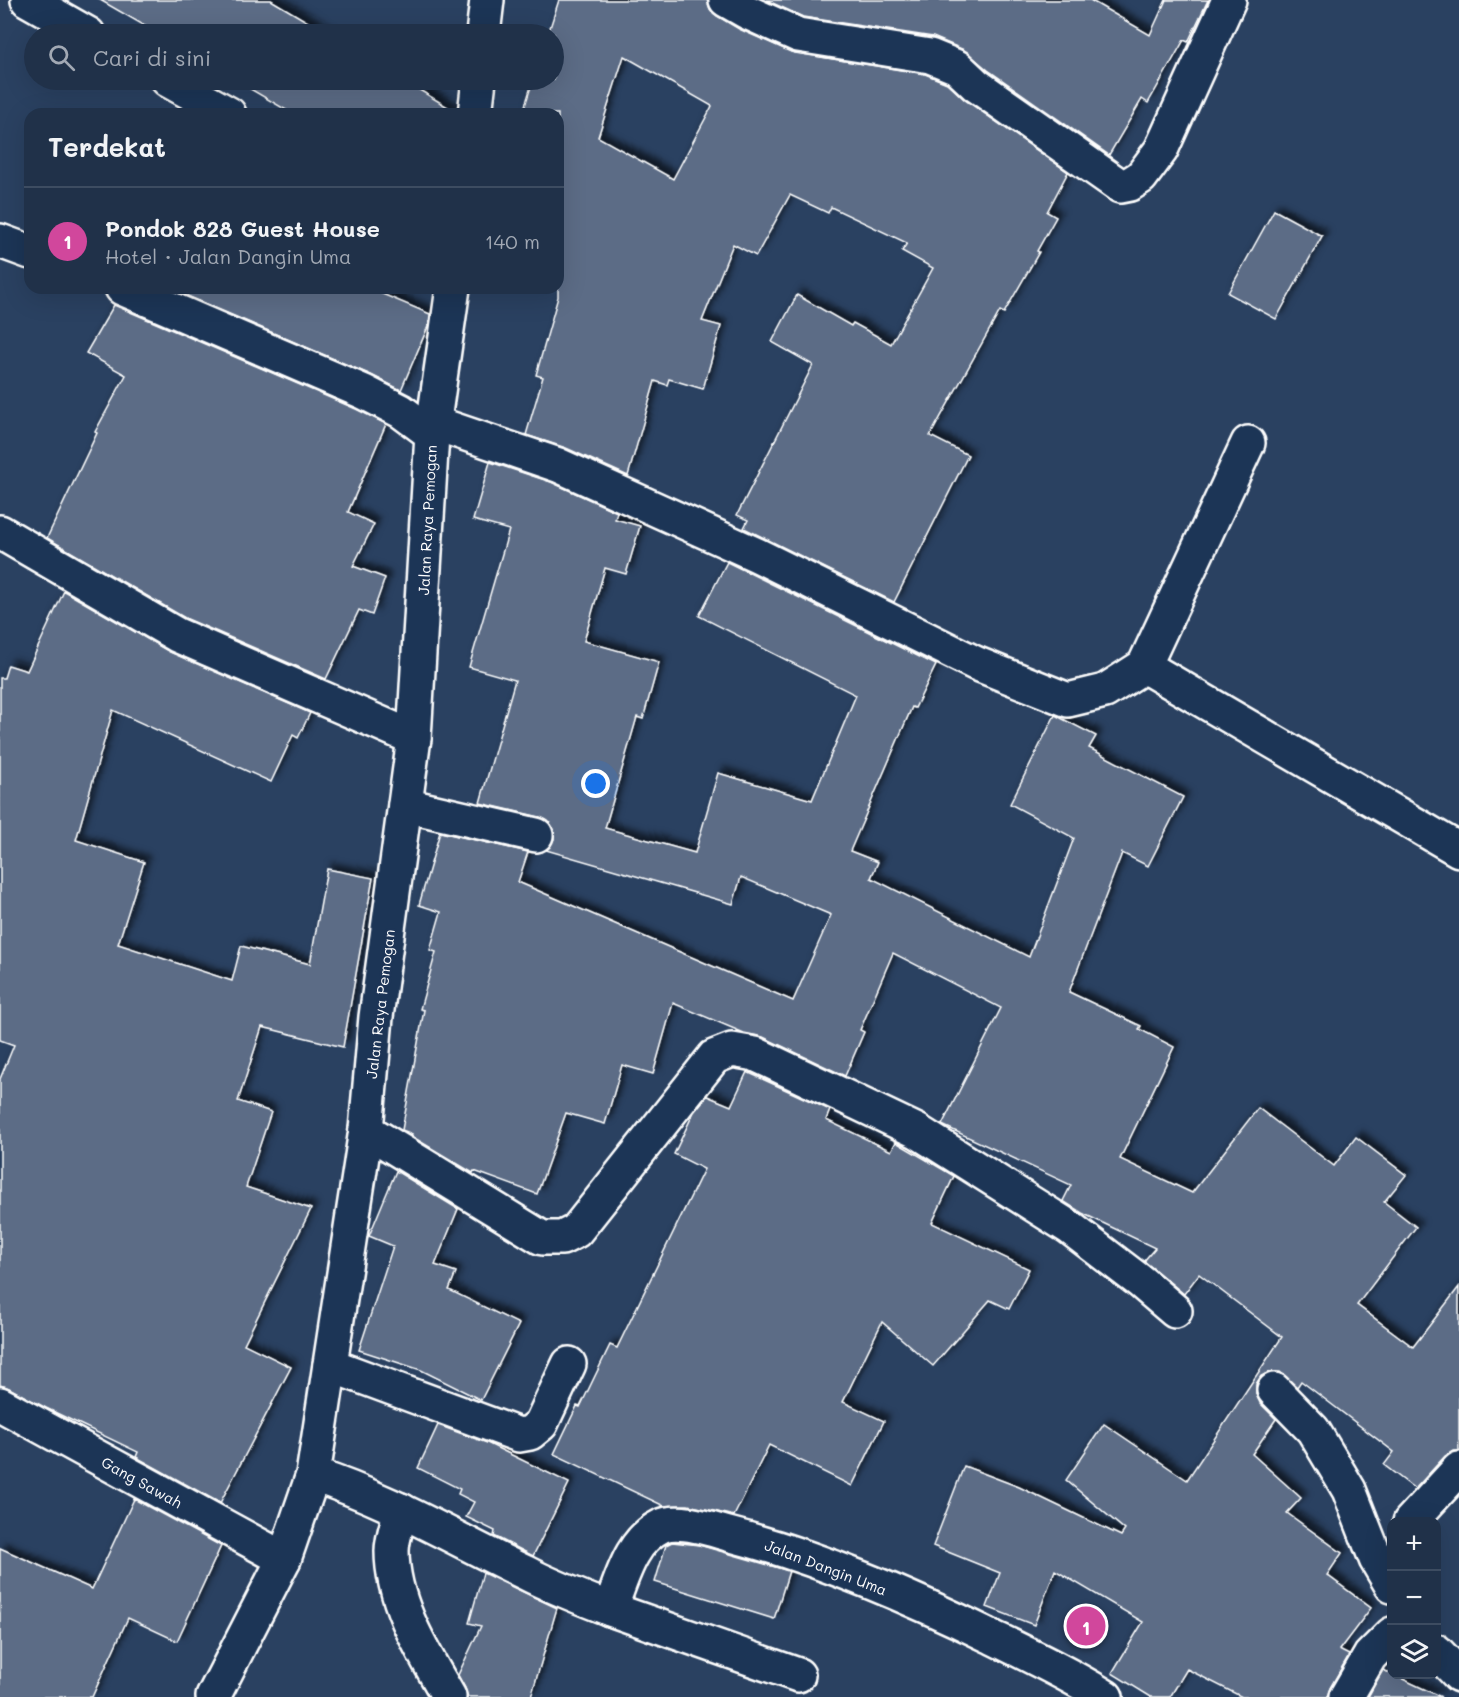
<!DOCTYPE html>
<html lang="id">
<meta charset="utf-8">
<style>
:root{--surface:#203149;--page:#283950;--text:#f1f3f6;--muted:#a2a9b4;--line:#3d4c61;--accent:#ffd166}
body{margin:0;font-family:Mali,sans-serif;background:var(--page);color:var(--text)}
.controls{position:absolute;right:18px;bottom:18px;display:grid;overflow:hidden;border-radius:12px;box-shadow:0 6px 24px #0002}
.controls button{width:54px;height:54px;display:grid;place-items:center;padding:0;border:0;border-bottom:2px solid var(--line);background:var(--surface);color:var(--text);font:30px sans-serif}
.you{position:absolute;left:596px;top:784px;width:21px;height:21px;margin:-15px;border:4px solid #fff;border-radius:50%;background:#1a73e8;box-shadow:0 0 0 9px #1a73e833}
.badge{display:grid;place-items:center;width:39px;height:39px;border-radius:50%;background:var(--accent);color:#fff;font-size:20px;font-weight:700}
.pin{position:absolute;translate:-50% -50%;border:3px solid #fff;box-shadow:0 2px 6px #0006}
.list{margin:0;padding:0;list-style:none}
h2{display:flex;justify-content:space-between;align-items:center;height:78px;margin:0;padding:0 24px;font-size:26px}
h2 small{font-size:20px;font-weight:400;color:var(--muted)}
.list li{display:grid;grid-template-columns:39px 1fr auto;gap:18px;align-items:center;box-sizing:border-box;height:108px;padding:0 24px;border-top:2px solid var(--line)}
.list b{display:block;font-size:22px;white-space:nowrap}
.list p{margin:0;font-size:20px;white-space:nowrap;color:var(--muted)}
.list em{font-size:20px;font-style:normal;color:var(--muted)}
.icon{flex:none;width:33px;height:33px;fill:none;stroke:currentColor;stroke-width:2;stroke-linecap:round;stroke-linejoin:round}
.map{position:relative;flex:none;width:1459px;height:1697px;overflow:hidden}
.search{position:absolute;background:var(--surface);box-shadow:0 6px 24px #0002;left:24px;top:24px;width:540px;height:66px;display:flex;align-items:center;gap:15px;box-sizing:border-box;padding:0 21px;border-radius:33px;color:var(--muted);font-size:22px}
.panel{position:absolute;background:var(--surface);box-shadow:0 6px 24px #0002;left:24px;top:108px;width:540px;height:186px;border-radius:18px}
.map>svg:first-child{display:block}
</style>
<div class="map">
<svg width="1459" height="1697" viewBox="0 0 1459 1697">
<defs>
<filter id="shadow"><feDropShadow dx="5.5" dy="-5.5" stdDeviation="3" flood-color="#0009"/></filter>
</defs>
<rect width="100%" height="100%" fill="#2a4161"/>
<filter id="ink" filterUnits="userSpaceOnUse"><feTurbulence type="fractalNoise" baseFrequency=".0167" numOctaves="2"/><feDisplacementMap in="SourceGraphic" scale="12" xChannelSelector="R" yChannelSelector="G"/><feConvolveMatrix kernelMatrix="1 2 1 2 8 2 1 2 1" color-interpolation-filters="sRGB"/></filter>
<g filter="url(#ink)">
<g fill="#5b6c86" stroke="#fff" stroke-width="1.5" fill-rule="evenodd" filter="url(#shadow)">
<path d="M100 0H271L328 34H159Z"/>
<path d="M559 0H707L710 9 717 16 739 29 791 52 925 74 947 83 965 100 1068 172 1047 212 1056 217 1037 251 1039 252 1004 313 1000 311 930 436 968 455 894 602 744 528 748 520 737 515 813 365 772 342 797 295 851 326 853 323 891 344 933 268 902 251 907 243 831 207 828 213 790 195 756 256 733 244 702 321 721 326 703 389 669 379 667 385 655 381 628 476 566 448 526 435 543 377 536 375 558 297V114H540L524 109 533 80H554V34H548ZM624 56 712 106 673 179 598 137Z"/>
<path d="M766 0H1090L1150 35 1166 0H1208L1188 42 1184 40 1148 103 1142 99 1109 155 988 70 964 50 933 37 803 17Z"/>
<path d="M235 80H403L456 112 457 114H293Z"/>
<path d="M1274 210 1322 236 1276 319 1228 293Z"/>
<path d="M169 288H368L430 314 429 324 401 390 371 375Z"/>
<path d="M114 305 356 409 386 424 348 512 374 524 353 566 385 578 372 615 359 610 326 679 185 618 47 538 97 433 95 432 126 375 86 353Z"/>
<path d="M490 462 551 482 617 512 615 519 640 526 626 574 605 568 584 641 659 662 643 719 637 717 605 828 695 853 718 773 812 800 856 695 699 616 727 562 936 665 915 708 912 707 850 851 878 862 871 878 1029 957 1074 838 1010 804 1055 715 1096 736 1089 748 1183 797 1148 866 1122 853 1069 992 1141 1026 1139 1029 1174 1047 1120 1159 1192 1193 1258 1108 1334 1166 1356 1137 1406 1175 1384 1202 1416 1227 1357 1305 1413 1347 1459 1287V1451H1453L1445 1456 1415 1489 1384 1465 1394 1452 1301 1381 1297 1387 1280 1372H1270L1261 1376 1256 1384V1394L1260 1403 1276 1419 1252 1454 1301 1498 1287 1513 1342 1553 1327 1575 1371 1608 1339 1650 1349 1655 1330 1688 1327 1697H1242L1187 1669 1170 1697H1151L1112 1673 1143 1622 1055 1570 1034 1625 987 1607 1000 1573 933 1546 964 1466 1019 1487 1121 1536 1125 1530 1066 1480 1104 1424 1187 1480 1282 1337 1199 1274 1184 1294 1144 1261 1155 1248 1082 1213 1063 1201 1071 1185 942 1125 1001 1008 893 953 860 1030 864 1032 845 1076 763 1037 744 1033 673 1003 653 1074 622 1065 605 1124 566 1113 537 1194 474 1171 473 1173 411 1136 412 1134 402 1130 424 1010 420 1009 436 952 430 950 441 912 419 905 440 832 528 852 518 882 793 1001 831 915 741 877 733 904 546 850 550 847 554 839V829L548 821 540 817 480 803 515 680 469 667 509 530 473 520Z"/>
<path d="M64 591 170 652 310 713 298 738 293 735 271 782 113 710 76 840 144 862 118 944 232 981 241 946 310 964 327 869 373 878 343 1047 262 1027 238 1101 271 1112 246 1187 311 1209 244 1344 291 1367 220 1503 136 1457 138 1452 46 1408 9 1388 0 1385V1079L14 1045 0 1040V678H4L8 665 27 671Z"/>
<path d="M747 1072 830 1110 826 1120 891 1151 896 1142 954 1176 932 1223 1029 1269 1009 1309 990 1300 933 1366 882 1322 843 1402 884 1421 852 1486 769 1445 734 1516 688 1505 664 1506 554 1454 577 1406 580 1407 610 1345 617 1348 704 1169 674 1154 694 1112 707 1096 731 1106Z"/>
<path d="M396 1171 458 1209 435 1265 456 1272 449 1290 519 1324 481 1400 421 1370 359 1350 393 1246 369 1236Z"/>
<path d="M438 1425 487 1443 569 1483 533 1556 494 1536 495 1531 466 1517 474 1502 458 1494 460 1489 418 1468Z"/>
<path d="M134 1499 221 1546 177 1641 128 1618 92 1697H0V1548L92 1589Z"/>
<path d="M672 1542 699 1545 789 1571 774 1619 655 1582 666 1545Z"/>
<path d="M483 1573 557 1608 531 1697H468L465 1688 458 1675 481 1626 469 1623Z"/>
<path d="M1383 1670 1392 1674 1441 1697H1368Z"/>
</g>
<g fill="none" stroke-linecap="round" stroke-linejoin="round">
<g stroke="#fff" stroke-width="38">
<g id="minor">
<path d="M28 0 88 34"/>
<path d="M726 0 747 12 798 35 930 56 957 67 976 85 1120 186 1130 184 1141 177 1161 150 1229 0"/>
<path d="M483 34 487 0"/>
<path d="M168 80 229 114"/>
<path d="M475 114 479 80"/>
<path d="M0 241 30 252"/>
<path d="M122 288 364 392 401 411 432 434"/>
<path d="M434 423 558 465 757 555 975 663 1068 700 1105 691 1144 666 1248 443"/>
<path d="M0 532 177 635 414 738"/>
<path d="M1144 666 1459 850"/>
<path d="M405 805 536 835"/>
<path d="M366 1130 542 1238H562L576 1231 714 1057 732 1050 755 1054 917 1131 1069 1227 1141 1282 1175 1311"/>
<path d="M330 1365 519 1435 530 1433 541 1424 569 1364"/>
<path d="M1274 1390 1313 1430 1349 1490 1376 1559 1392 1586"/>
<path d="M0 1404 284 1559"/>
<path d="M313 1475C388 1499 455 1539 526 1573 553 1587 582 1598 610 1609 622 1579 630 1541 661 1526 679 1518 710 1529 728 1534 818 1557 906 1595 990 1636 1029 1655 1069 1674 1106 1697"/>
<path d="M401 1510C398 1523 392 1538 392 1551 392 1603 424 1653 449 1697"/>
<path d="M1410 1522 1459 1469"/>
<path d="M610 1609 798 1675"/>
<path d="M1436 1651 1459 1675"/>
<path d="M213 1697 284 1559 313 1475 366 1130 376 1017 414 738 432 434 453 288"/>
<path d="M1346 1697 1370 1656 1392 1634"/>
</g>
</g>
<use href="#minor" stroke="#1d3557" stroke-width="33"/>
</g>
</g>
<g text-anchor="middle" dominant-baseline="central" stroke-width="4.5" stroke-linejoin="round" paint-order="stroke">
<g font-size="15" fill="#fff" stroke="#1d3557">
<text transform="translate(427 520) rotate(-87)">Jalan Raya Pemogan</text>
<text transform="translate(380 1004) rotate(-83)">Jalan Raya Pemogan</text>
<text transform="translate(142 1482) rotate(29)">Gang Sawah</text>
<text transform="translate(826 1567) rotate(21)">Jalan Dangin Uma</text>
</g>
</g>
</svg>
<div class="controls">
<button>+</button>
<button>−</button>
<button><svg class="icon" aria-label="layers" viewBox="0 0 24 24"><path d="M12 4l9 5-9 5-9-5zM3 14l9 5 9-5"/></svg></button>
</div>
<div class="you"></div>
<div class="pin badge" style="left:1086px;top:1626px;background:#d1479c">1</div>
<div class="search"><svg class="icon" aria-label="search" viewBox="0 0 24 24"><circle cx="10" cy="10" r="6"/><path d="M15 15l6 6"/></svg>Cari di sini</div>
<section class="panel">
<h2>Terdekat<small></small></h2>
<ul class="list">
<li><span class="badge" style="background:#d1479c">1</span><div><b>Pondok 828 Guest House</b><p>Hotel · Jalan Dangin Uma</p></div><em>140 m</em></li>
</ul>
</section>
</div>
